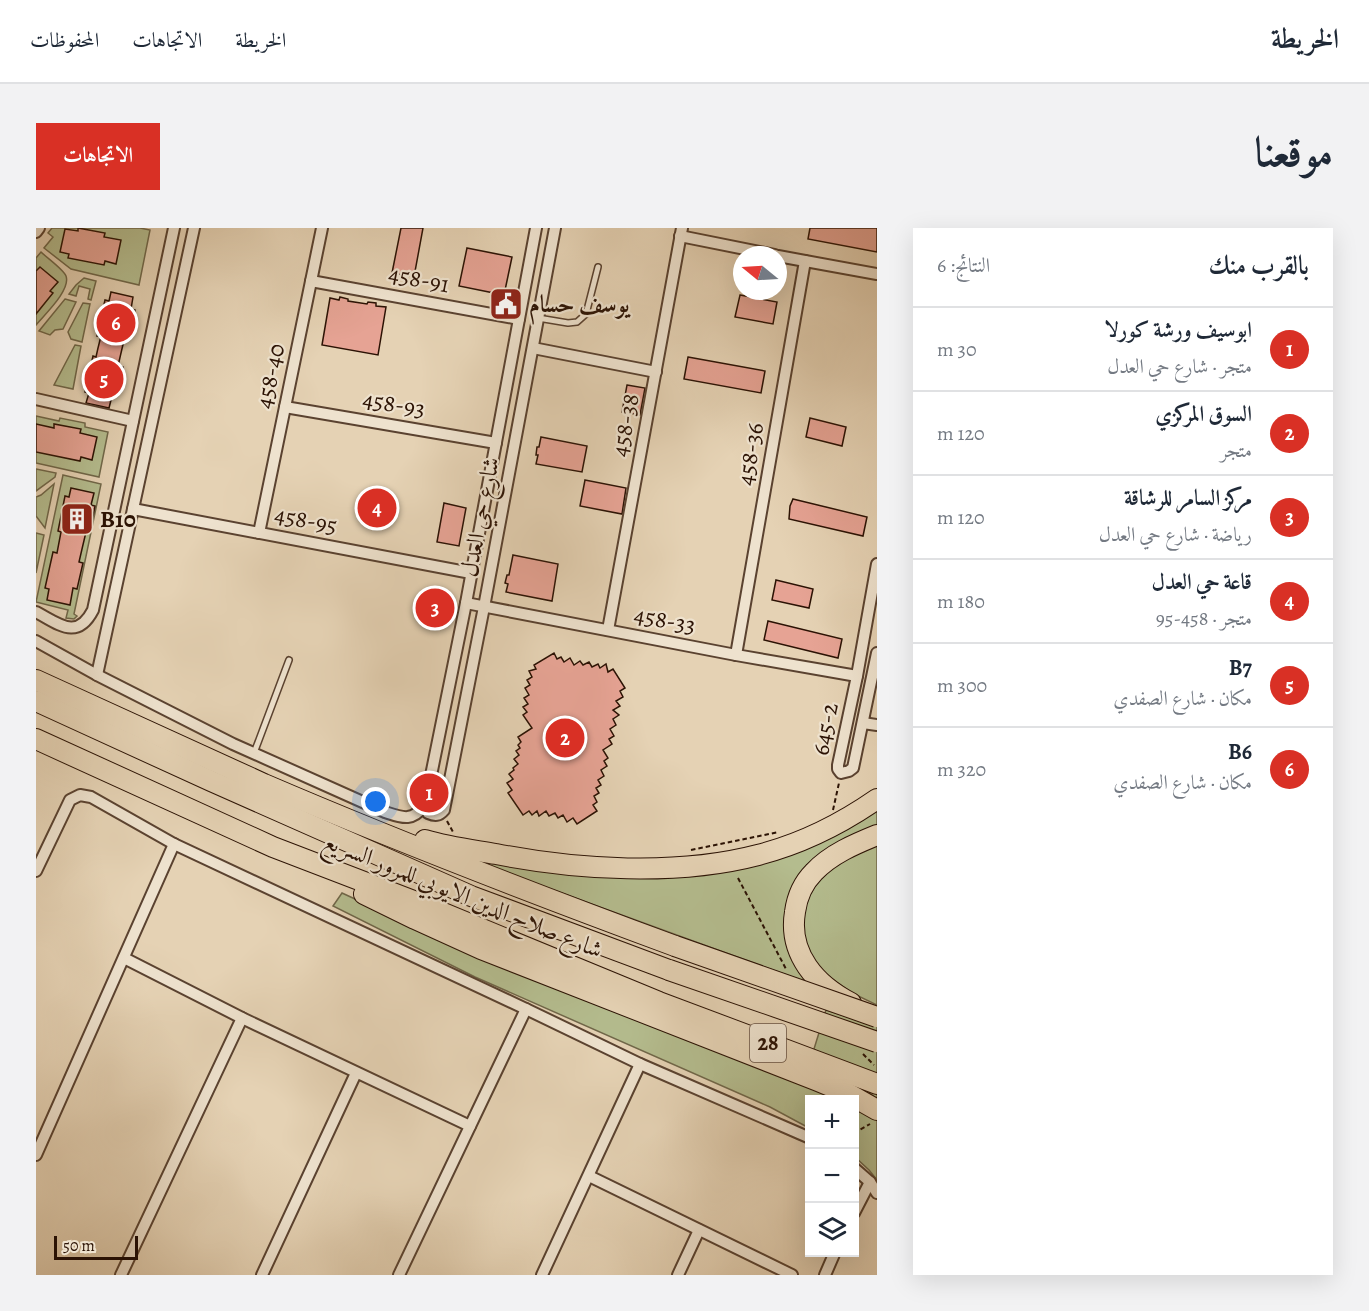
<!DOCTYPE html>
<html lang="ar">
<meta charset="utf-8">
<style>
:root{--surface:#fff;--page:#f2f2f3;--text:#1f2937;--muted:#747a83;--line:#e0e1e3;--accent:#d93025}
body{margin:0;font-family:Alegreya,Amiri,serif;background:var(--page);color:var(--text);direction:rtl}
.controls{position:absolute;right:18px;bottom:18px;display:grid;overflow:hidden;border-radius:0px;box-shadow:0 6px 24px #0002}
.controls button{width:54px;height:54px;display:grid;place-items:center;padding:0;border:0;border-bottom:2px solid var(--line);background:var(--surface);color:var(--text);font:30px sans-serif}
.compass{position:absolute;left:697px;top:18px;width:54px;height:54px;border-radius:50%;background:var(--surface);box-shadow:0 6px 24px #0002;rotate:288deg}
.scale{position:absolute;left:18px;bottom:15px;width:84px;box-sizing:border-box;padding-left:6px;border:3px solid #2b1204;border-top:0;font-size:16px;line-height:21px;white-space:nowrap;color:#2b1204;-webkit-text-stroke:4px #eee2ce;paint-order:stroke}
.you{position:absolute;left:340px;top:574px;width:21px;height:21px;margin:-15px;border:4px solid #fff;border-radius:50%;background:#1a73e8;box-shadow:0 0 0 9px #1a73e833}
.badge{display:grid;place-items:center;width:39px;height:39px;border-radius:50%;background:var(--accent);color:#fff;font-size:20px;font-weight:700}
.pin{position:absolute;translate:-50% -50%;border:3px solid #fff;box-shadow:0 2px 6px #0006}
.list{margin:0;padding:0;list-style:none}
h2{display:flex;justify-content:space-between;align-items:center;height:78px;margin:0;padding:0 24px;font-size:26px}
h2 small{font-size:20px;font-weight:400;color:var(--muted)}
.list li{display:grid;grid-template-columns:39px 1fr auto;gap:18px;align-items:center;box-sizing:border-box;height:84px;padding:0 24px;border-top:2px solid var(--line)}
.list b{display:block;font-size:22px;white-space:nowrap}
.list p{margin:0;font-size:20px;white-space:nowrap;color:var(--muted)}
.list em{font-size:20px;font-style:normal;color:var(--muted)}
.icon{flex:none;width:33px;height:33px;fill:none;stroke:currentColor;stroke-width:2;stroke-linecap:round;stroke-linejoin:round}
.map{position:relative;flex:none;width:841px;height:1047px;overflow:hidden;direction:ltr;border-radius:0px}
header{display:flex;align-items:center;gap:36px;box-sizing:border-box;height:84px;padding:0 30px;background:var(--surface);border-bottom:2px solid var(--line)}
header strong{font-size:28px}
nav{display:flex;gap:33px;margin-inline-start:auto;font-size:21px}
.intro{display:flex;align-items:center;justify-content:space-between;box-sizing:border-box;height:144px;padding:0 36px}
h1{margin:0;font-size:42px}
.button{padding:15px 27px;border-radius:0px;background:var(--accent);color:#fff;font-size:21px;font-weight:700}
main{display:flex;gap:36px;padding:0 36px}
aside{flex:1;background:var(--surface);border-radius:0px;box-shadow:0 6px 24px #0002}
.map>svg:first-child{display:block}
</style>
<header>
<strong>الخريطة</strong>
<nav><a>الخريطة</a><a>الاتجاهات</a><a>المحفوظات</a></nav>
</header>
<div class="intro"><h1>موقعنا</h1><a class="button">الاتجاهات</a></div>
<main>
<aside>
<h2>بالقرب منك<small>النتائج: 6</small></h2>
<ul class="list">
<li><span class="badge">1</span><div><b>ابوسيف ورشة كورلا</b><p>متجر · شارع حي العدل</p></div><em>30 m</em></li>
<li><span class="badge">2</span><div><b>السوق المركزي</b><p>متجر</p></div><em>120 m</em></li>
<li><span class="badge">3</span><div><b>مركز السامر للرشاقة</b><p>رياضة · شارع حي العدل</p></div><em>120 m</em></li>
<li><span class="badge">4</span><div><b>قاعة حي العدل</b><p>متجر · 458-95</p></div><em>180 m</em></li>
<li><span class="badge">5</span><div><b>B7</b><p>مكان · شارع الصفدي</p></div><em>300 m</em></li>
<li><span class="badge">6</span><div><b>B6</b><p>مكان · شارع الصفدي</p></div><em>320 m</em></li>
</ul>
</aside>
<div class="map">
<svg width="841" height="1047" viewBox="0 0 841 1047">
<rect width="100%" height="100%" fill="#e5d2b4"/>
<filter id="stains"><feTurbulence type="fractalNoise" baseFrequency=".00333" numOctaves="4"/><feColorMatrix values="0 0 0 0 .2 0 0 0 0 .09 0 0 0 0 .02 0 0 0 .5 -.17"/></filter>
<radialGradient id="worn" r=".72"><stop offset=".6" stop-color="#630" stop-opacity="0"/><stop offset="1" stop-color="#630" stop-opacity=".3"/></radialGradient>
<g fill="#b4bc8e" stroke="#706749" stroke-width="1.5">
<path d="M16 0H104L114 2 103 57 35 41 8 20 17 9 12 5Z"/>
<path d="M5 24C11 30 27 41 30 48 35 62 9 86 0 97V30Z"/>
<path d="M48 50 60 53 55 72 52 71 54 61 43 58 40 68 33 66 40 57Z"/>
<path d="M29 71 40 74 27 101 19 102 14 107 3 103Z"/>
<path d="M47 75 54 76 46 114 35 111 32 104Z"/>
<path d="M39 117 45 118 37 161 18 157Z"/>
<path d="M0 188 23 193 24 190 49 195V199L72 204 63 249 0 235Z"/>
<path d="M0 241 20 245 19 249 0 263Z"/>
<path d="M27 247 65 256 38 386 41 388 38 391 30 390 32 382 0 374Z"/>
<path d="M18 256 9 300 0 288V269L5 267Z"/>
<path d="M0 305 8 307 0 345Z"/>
<path d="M841 580V600L752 672C744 708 751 725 770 754L421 627 658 646Z"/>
<path d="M841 614V777L816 765 787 744 770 721 766 690 773 668 785 648 817 623Z"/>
<path d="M306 665 369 694 805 871 774 872 773 900 734 879 439 749 297 678Z"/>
<path d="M790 782 841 798V871L778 821Z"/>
<path d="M819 877 841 890V952L833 942 819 929Z"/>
</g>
<g fill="#e6a394" stroke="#2b1204" stroke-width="1.5">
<path d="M42 0 69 5 68 9 85 12 80 36 69 33 68 37 32 30 33 26 24 24 29 1 42 3Z"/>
<path d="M365 0H387L378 49 356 45Z"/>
<path d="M774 0H841V24L772 11Z"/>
<path d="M431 20 476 29 468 67 423 58Z"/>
<path d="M4 39 22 54 14 63 17 65 0 86V43Z"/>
<path d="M75 64 97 69 95 81 99 82 93 108H89L85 125 82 138 87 139 81 165 77 164 73 180 50 175 53 165 49 164 57 128 60 129 62 120 65 108H61L69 72 73 73Z"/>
<path d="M704 67 741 74 737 96 699 89Z"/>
<path d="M304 69 312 71V73L331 76 332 74 340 75V78L350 79 342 127 286 117 294 70 303 72Z"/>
<path d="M652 129 729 143 725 165 648 151Z"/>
<path d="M591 157 609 160 604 187 586 184Z"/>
<path d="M774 190 810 199 806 218 770 209Z"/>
<path d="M0 196 18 200V196L45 201 44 205 61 209 56 232 45 229 44 233 0 224Z"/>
<path d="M505 209 551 218 546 244 500 236 502 227H500L501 219H503Z"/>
<path d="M549 252 590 260 586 286 544 278Z"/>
<path d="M35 260 58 265 55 277 59 278 54 304H50L46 321 43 334 47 335 41 361 37 360 34 377 11 372 13 361 9 360 17 324 21 325 25 304 22 303 29 268 33 269Z"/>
<path d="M757 271 831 289 827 308 753 291 754 278Z"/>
<path d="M408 275 430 280 423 318 401 314Z"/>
<path d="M477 327 522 336 516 373 470 364 472 356 469 355 471 347H473Z"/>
<path d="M740 352 777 361 773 380 736 372Z"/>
<path d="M732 393 806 411 802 430 728 412Z"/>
<path d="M518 425 521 431 525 429 528 434 534 430 538 437 544 433 547 437 553 434 556 439 562 436 564 440 570 436 572 444 577 441 589 460 584 463 587 469 580 473 584 478 577 482 583 487 577 491 580 497 574 501 578 508 573 511 576 516 567 522 572 530 568 533 571 538 565 542 568 548 562 552 565 557 560 560 563 565 558 568 561 574 557 577 561 583 541 596 537 590 531 594 527 587 522 590 519 585 513 588 510 583 503 588 501 583 496 587 493 583 487 587 472 565 476 562 471 555 477 551 473 546 478 542 477 540 482 536 478 531 483 527 480 523 484 520 482 517 485 514 482 509 496 500 487 487 491 484 487 479 492 476 488 470 493 467 489 460 494 457 491 452 496 449 493 443 500 441 498 437Z"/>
</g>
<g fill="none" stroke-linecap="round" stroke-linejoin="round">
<g stroke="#5a4230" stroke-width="8">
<g id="service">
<path d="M502 90 532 95 541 94 550 86 562 39"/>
<path d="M218 525 253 432"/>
</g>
</g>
<g stroke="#5a4230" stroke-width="14">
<g id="minor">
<path d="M500 0 430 375 389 577 392 585C399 588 403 588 408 582L448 379 519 0"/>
<path d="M0 4 3 0"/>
<path d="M644 8 739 27"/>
<path d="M742 28 841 46"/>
<path d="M275 53 483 91"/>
<path d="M497 120 620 144"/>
<path d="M0 171 97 193"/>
<path d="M249 179 460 215"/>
<path d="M97 281 435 345"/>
<path d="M223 305 286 0"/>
<path d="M841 336 821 448 802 537V541L805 545 813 543 817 540 841 425"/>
<path d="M430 375 700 427 821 448"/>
<path d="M0 384C23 396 41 413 57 382L138 0"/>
<path d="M572 402 646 0"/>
<path d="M0 413 61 447 197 516 349 584C367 590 376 594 389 577"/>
<path d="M700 427 769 33"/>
<path d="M61 447 158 0"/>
<path d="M827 495 841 497"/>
<path d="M0 643 34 572 44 567 55 569 138 616 490 781 604 836 774 910"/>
<path d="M88 730 206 790 434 898"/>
<path d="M0 927 138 616"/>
<path d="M818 940 834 954 841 965"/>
<path d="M553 948 756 1047"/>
<path d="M818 985 834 954"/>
<path d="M85 1047 206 790"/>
<path d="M226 1047 320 845"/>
<path d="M363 1047 490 781"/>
<path d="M506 1047 604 836"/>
<path d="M642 1047 663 1002"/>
<path d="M789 1047 799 1024"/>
</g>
</g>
<g stroke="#2b1204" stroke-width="22">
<g id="motorway">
<path d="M0 452C76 487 152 522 228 556 363 614 501 667 639 718"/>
<path d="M0 473 175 553 435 668 633 742"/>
<path d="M0 511 237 619 383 675 623 774 841 856"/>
<path d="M389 612C412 619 437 622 460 626 541 642 642 648 722 627 765 616 805 596 841 571"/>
<path d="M328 666 379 691 445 721 782 853 811 865 841 882"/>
<path d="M815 775C780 757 752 726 759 684 761 669 767 655 778 644 795 626 819 616 841 607"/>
</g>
</g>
<g stroke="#2b1204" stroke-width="2" stroke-dasharray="4.5 3" stroke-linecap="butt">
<path d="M797 582 803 555"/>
<path d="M411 593 417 604"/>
<path d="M655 622 743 604"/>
<path d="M702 650 750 741"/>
<path d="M827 826 838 837"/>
<path d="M818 905 834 896"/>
</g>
<use href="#service" stroke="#eee2ce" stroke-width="5"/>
<use href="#minor" stroke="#eee2ce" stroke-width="10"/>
<use href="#motorway" stroke="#e5d2b4" stroke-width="20"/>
<g stroke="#2b1204" stroke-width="22" stroke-linecap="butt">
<g id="motorway-bridge">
<path d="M639 718 841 789"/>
<path d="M633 742 841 814"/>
</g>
</g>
<use href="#motorway-bridge" stroke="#e5d2b4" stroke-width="20"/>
</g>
<defs>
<g id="civic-square" transform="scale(1.725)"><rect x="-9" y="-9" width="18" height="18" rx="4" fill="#8f2418" stroke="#eee2ce"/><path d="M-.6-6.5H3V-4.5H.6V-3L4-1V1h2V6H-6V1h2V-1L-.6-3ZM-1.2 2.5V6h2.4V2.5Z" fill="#fff"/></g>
<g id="building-square" transform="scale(1.725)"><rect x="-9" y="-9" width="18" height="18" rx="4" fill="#8f2418" stroke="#eee2ce"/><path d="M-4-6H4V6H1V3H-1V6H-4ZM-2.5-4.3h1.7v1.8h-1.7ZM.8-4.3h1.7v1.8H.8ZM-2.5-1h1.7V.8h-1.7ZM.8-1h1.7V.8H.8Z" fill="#fff"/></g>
</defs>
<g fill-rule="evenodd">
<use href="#civic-square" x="470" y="76"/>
<use href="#building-square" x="41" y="291"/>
</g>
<g text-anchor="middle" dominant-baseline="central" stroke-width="4.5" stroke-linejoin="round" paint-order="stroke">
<rect fill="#eee2ce" stroke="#665041" stroke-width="1.5" x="714" y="796" width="36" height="38" rx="4.5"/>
<g font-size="22" font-weight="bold" fill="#2b1204">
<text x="732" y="815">28</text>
</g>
<g font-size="24" fill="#2b1204" stroke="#eee2ce">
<text transform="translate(383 51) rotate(11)">458-91</text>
<text transform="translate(234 148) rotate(-78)">458-40</text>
<text transform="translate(358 176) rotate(10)">458-93</text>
<text transform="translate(589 197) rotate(-79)">458-38</text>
<text transform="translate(714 226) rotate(-80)">458-36</text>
<text transform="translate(444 289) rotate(-79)">شارع حي العدل</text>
<text transform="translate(270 292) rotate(11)">458-95</text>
<text transform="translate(629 392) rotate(11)">458-33</text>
<text transform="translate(789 501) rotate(-79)">645-2</text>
<text transform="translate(427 667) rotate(22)">شارع صلاح الدين الايوبي للمرور السريع</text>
</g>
<g font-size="24" font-weight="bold" fill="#2b1204" stroke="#eee2ce" text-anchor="start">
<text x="493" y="76">يوسف حسام</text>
<text x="64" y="291">B10</text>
</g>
</g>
<rect width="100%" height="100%" filter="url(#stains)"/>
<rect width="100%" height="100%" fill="url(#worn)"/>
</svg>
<div class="controls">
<button>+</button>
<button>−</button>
<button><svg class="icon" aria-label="layers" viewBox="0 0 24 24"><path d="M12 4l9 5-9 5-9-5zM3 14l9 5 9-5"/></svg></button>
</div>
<svg class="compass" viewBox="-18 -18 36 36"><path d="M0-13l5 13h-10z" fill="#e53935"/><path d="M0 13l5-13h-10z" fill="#747a83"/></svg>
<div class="scale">50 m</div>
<div class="you"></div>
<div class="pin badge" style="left:393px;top:565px">1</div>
<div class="pin badge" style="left:529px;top:510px">2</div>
<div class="pin badge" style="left:399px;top:380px">3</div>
<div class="pin badge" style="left:341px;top:280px">4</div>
<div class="pin badge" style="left:68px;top:151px">5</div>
<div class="pin badge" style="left:80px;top:95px">6</div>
</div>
</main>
